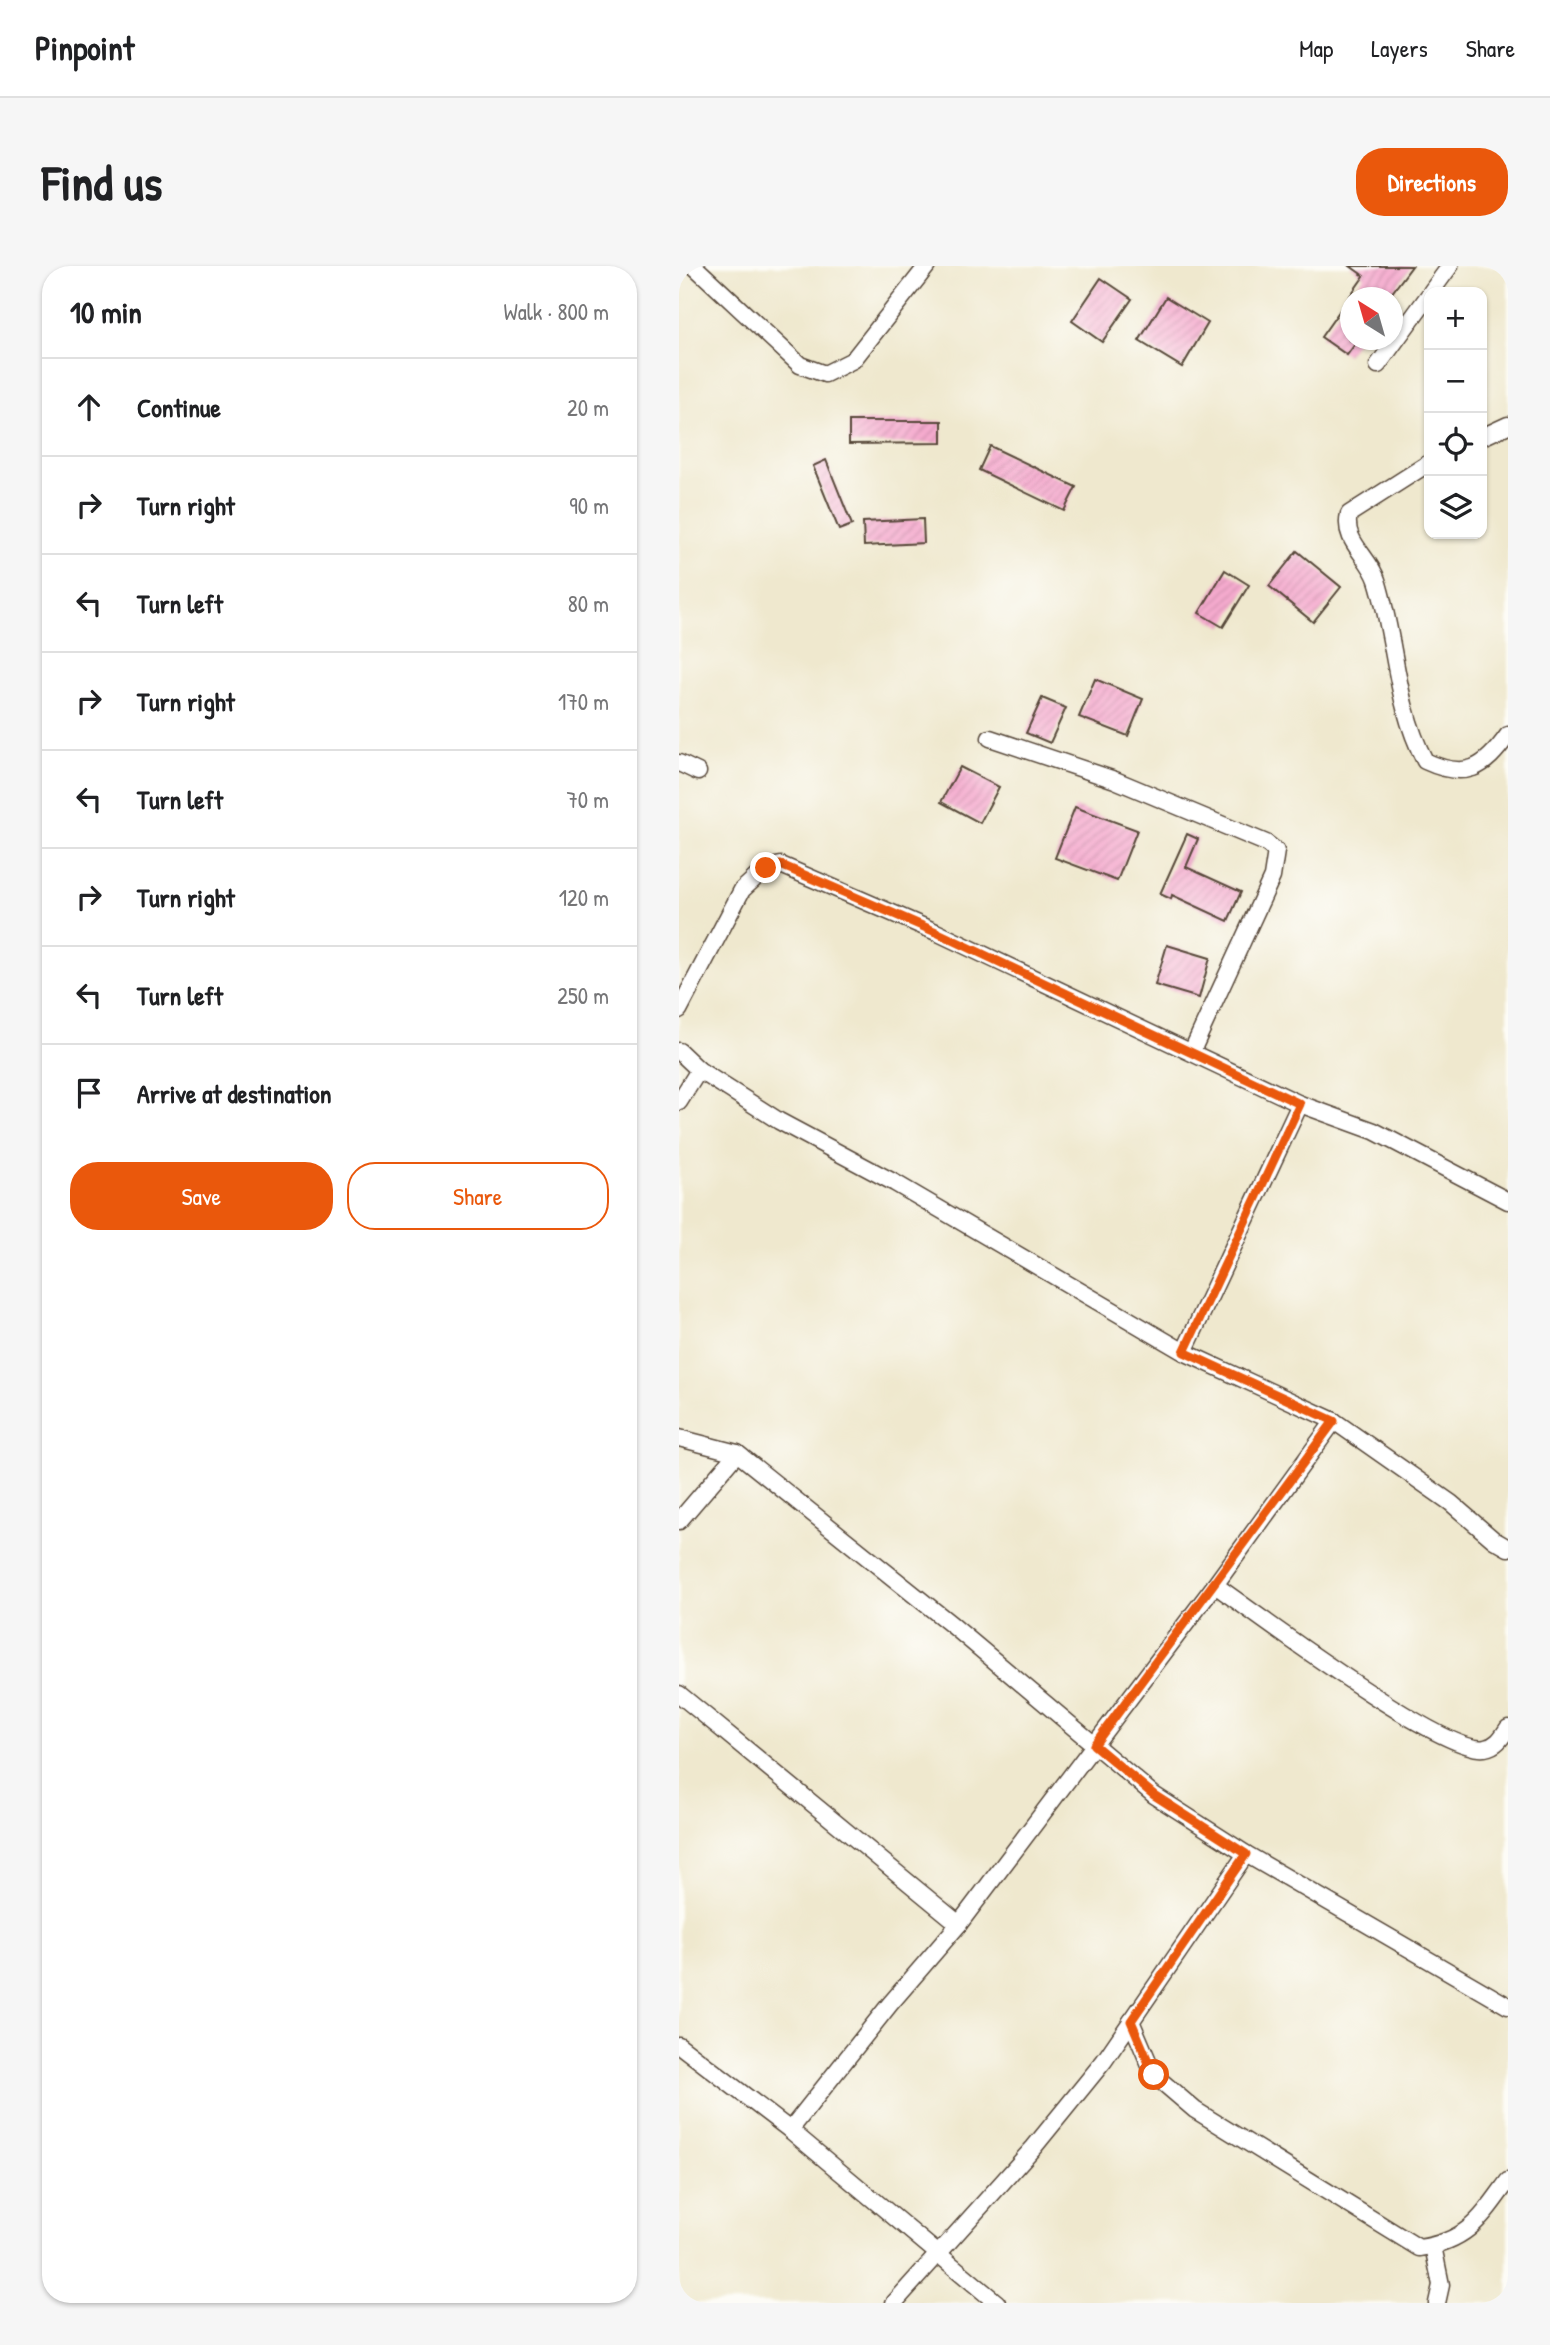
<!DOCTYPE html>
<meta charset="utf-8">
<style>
:root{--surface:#fff;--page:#f6f6f6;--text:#202124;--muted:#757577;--line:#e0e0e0;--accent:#ea580c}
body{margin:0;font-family:"Patrick Hand",sans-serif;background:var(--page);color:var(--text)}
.controls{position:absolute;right:21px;top:21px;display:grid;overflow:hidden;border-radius:14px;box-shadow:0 2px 5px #0004}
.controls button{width:63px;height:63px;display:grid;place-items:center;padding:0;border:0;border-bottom:2px solid var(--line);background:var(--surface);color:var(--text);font:35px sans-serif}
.compass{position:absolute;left:661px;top:21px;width:63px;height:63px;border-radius:50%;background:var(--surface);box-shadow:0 2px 5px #0004;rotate:323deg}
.stop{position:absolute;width:21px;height:21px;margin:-16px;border:5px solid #ea580c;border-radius:50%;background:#fff}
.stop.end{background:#ea580c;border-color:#fff;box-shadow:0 2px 7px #0008}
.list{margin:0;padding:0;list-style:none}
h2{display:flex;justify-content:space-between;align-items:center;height:91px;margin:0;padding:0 28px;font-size:30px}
h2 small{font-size:23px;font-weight:400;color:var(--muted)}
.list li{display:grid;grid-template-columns:46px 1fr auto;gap:21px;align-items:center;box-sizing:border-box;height:98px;padding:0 28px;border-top:2px solid var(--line)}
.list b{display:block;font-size:26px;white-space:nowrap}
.list em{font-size:23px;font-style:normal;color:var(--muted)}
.actions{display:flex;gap:14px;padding:21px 28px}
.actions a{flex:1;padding:16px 0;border:2px solid var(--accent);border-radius:28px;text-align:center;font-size:24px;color:var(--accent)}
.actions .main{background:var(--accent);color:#fff}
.icon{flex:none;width:38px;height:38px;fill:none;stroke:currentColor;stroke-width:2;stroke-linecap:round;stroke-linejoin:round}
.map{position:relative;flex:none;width:829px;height:2037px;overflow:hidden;border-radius:28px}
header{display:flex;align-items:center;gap:42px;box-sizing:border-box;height:98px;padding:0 35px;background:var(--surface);border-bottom:2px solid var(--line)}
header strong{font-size:33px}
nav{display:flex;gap:38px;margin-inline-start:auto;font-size:24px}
.intro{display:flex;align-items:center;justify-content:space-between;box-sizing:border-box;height:168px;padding:0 42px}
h1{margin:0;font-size:49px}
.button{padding:18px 32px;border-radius:28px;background:var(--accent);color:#fff;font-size:24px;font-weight:700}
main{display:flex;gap:42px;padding:0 42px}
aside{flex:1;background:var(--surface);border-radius:28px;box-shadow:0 2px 5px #0004}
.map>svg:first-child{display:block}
</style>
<header>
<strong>Pinpoint</strong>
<nav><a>Map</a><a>Layers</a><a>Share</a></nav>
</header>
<div class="intro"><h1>Find us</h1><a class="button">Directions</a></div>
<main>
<aside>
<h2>10 min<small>Walk · 800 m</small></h2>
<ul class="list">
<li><svg class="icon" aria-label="ahead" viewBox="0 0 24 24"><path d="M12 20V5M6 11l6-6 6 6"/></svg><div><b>Continue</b></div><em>20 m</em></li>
<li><svg class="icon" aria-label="right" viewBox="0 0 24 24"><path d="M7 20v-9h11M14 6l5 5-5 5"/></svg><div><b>Turn right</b></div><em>90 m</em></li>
<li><svg class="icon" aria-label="left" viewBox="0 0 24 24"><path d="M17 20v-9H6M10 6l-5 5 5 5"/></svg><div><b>Turn left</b></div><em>80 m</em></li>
<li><svg class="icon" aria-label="right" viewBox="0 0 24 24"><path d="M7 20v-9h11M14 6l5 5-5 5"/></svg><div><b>Turn right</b></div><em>170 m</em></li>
<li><svg class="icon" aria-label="left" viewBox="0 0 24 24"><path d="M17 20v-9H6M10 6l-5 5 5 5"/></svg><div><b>Turn left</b></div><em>70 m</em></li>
<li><svg class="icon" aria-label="right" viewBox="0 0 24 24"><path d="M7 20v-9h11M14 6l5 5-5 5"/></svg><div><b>Turn right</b></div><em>120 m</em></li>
<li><svg class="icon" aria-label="left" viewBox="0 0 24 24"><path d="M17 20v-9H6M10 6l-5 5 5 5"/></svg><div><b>Turn left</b></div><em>250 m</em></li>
<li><svg class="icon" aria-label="arrive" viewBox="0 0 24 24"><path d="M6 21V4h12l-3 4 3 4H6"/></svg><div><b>Arrive at destination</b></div></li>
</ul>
<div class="actions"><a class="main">Save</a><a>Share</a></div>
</aside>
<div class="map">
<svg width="829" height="2037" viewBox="0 0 829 2037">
<defs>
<pattern id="building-hatch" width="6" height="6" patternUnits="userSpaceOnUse" patternTransform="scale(1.75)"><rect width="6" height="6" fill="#f5aace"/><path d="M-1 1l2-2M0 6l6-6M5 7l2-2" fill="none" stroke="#d392b0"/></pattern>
</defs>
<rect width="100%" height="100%" fill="#fdfcf7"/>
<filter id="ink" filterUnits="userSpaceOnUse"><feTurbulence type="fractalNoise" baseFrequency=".0143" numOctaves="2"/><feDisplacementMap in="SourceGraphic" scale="14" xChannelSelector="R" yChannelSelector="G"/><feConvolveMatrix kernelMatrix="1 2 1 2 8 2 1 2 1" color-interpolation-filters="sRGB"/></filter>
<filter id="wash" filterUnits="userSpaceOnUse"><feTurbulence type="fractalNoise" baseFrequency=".00686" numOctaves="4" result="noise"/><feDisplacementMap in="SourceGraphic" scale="28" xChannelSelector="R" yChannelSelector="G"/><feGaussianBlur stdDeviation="1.57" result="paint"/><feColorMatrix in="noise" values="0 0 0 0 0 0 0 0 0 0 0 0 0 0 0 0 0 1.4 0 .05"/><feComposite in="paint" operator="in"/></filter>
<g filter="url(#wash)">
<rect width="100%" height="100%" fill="#efe8ce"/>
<g id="blocks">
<g fill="url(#building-hatch)">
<path d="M671 0H733L709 32H671V74H679L668 89 642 71 685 10Z"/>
<path d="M422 12 453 33 423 76 393 55Z"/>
<path d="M487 31 529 57 503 101 460 75Z"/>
<path d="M170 155H263V177L170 178Z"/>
<path d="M311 180 397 221 385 245 300 204Z"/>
<path d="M147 194 173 259 160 264 134 200Z"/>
<path d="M244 253 245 277 185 280 184 256Z"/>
<path d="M618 285 662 321 634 356 590 320Z"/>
<path d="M546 304 570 319 544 361 520 347Z"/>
<path d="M416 413 464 433 449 470 400 451Z"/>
<path d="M363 432 387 442 371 477 347 467Z"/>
<path d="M281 501 320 521 301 557 262 536Z"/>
<path d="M396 541 458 564 438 615 376 592Z"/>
<path d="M508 568 519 573 507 601 562 626 549 655 493 629 492 633 481 628Z"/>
<path d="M488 679 531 692 520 732 476 719Z"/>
</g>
</g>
</g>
<g filter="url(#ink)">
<use href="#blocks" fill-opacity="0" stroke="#564638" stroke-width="2"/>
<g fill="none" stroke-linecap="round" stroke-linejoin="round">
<g stroke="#564638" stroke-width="19">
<g id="minor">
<path d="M15 0 121 99 146 108 174 94 248 0"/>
<path d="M752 26 771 0"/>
<path d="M699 99 750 29"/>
<path d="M803 171 829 159"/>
<path d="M750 197 670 248C663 275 690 290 698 314 717 374 716 438 746 495 787 514 805 503 829 469"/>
<path d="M311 472 436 514 587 577 597 585 593 611 513 785"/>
<path d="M0 497 19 506"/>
<path d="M0 744 63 624 87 602 102 599 257 666 621 838 695 865 829 935"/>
<path d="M0 785 20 804 100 855 216 917 505 1086 655 1155 772 1237 815 1274 829 1282"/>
<path d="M0 836 20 804"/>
<path d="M505 1086 621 838"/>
<path d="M0 1172 58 1187 273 1359 475 1529 567 1588 829 1740"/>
<path d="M0 1255 58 1187"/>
<path d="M536 1319C577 1348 766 1490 806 1482 818 1480 823 1471 829 1462"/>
<path d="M0 1428 280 1658"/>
<path d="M452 1755 475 1809 516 1844 740 1982C789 1975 802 1952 829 1915"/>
<path d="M0 1779 111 1864 318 2037"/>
<path d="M111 1864 211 1738 280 1658 536 1319 655 1155"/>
<path d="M754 1980 762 2019 758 2037"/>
<path d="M215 2037 355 1881 425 1795 567 1588"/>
</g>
</g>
<use href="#minor" stroke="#fff" stroke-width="16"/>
</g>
</g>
<g fill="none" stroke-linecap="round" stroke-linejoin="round" filter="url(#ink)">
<path stroke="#ea580c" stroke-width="9" d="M87 602 102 599 257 666 621 838 505 1086 655 1155 415 1479 475 1529 567 1588 452 1755 475 1809"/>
</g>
</svg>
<div class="controls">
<button>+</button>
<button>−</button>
<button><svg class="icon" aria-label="locate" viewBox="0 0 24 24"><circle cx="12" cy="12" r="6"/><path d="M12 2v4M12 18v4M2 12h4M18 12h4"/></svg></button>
<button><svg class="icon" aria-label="layers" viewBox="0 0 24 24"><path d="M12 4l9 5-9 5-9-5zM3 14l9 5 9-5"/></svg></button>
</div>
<svg class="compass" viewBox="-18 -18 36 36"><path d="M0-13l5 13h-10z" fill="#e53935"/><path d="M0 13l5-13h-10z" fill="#757577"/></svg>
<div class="stop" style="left:475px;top:1809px"></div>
<div class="stop end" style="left:87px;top:602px"></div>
</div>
</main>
